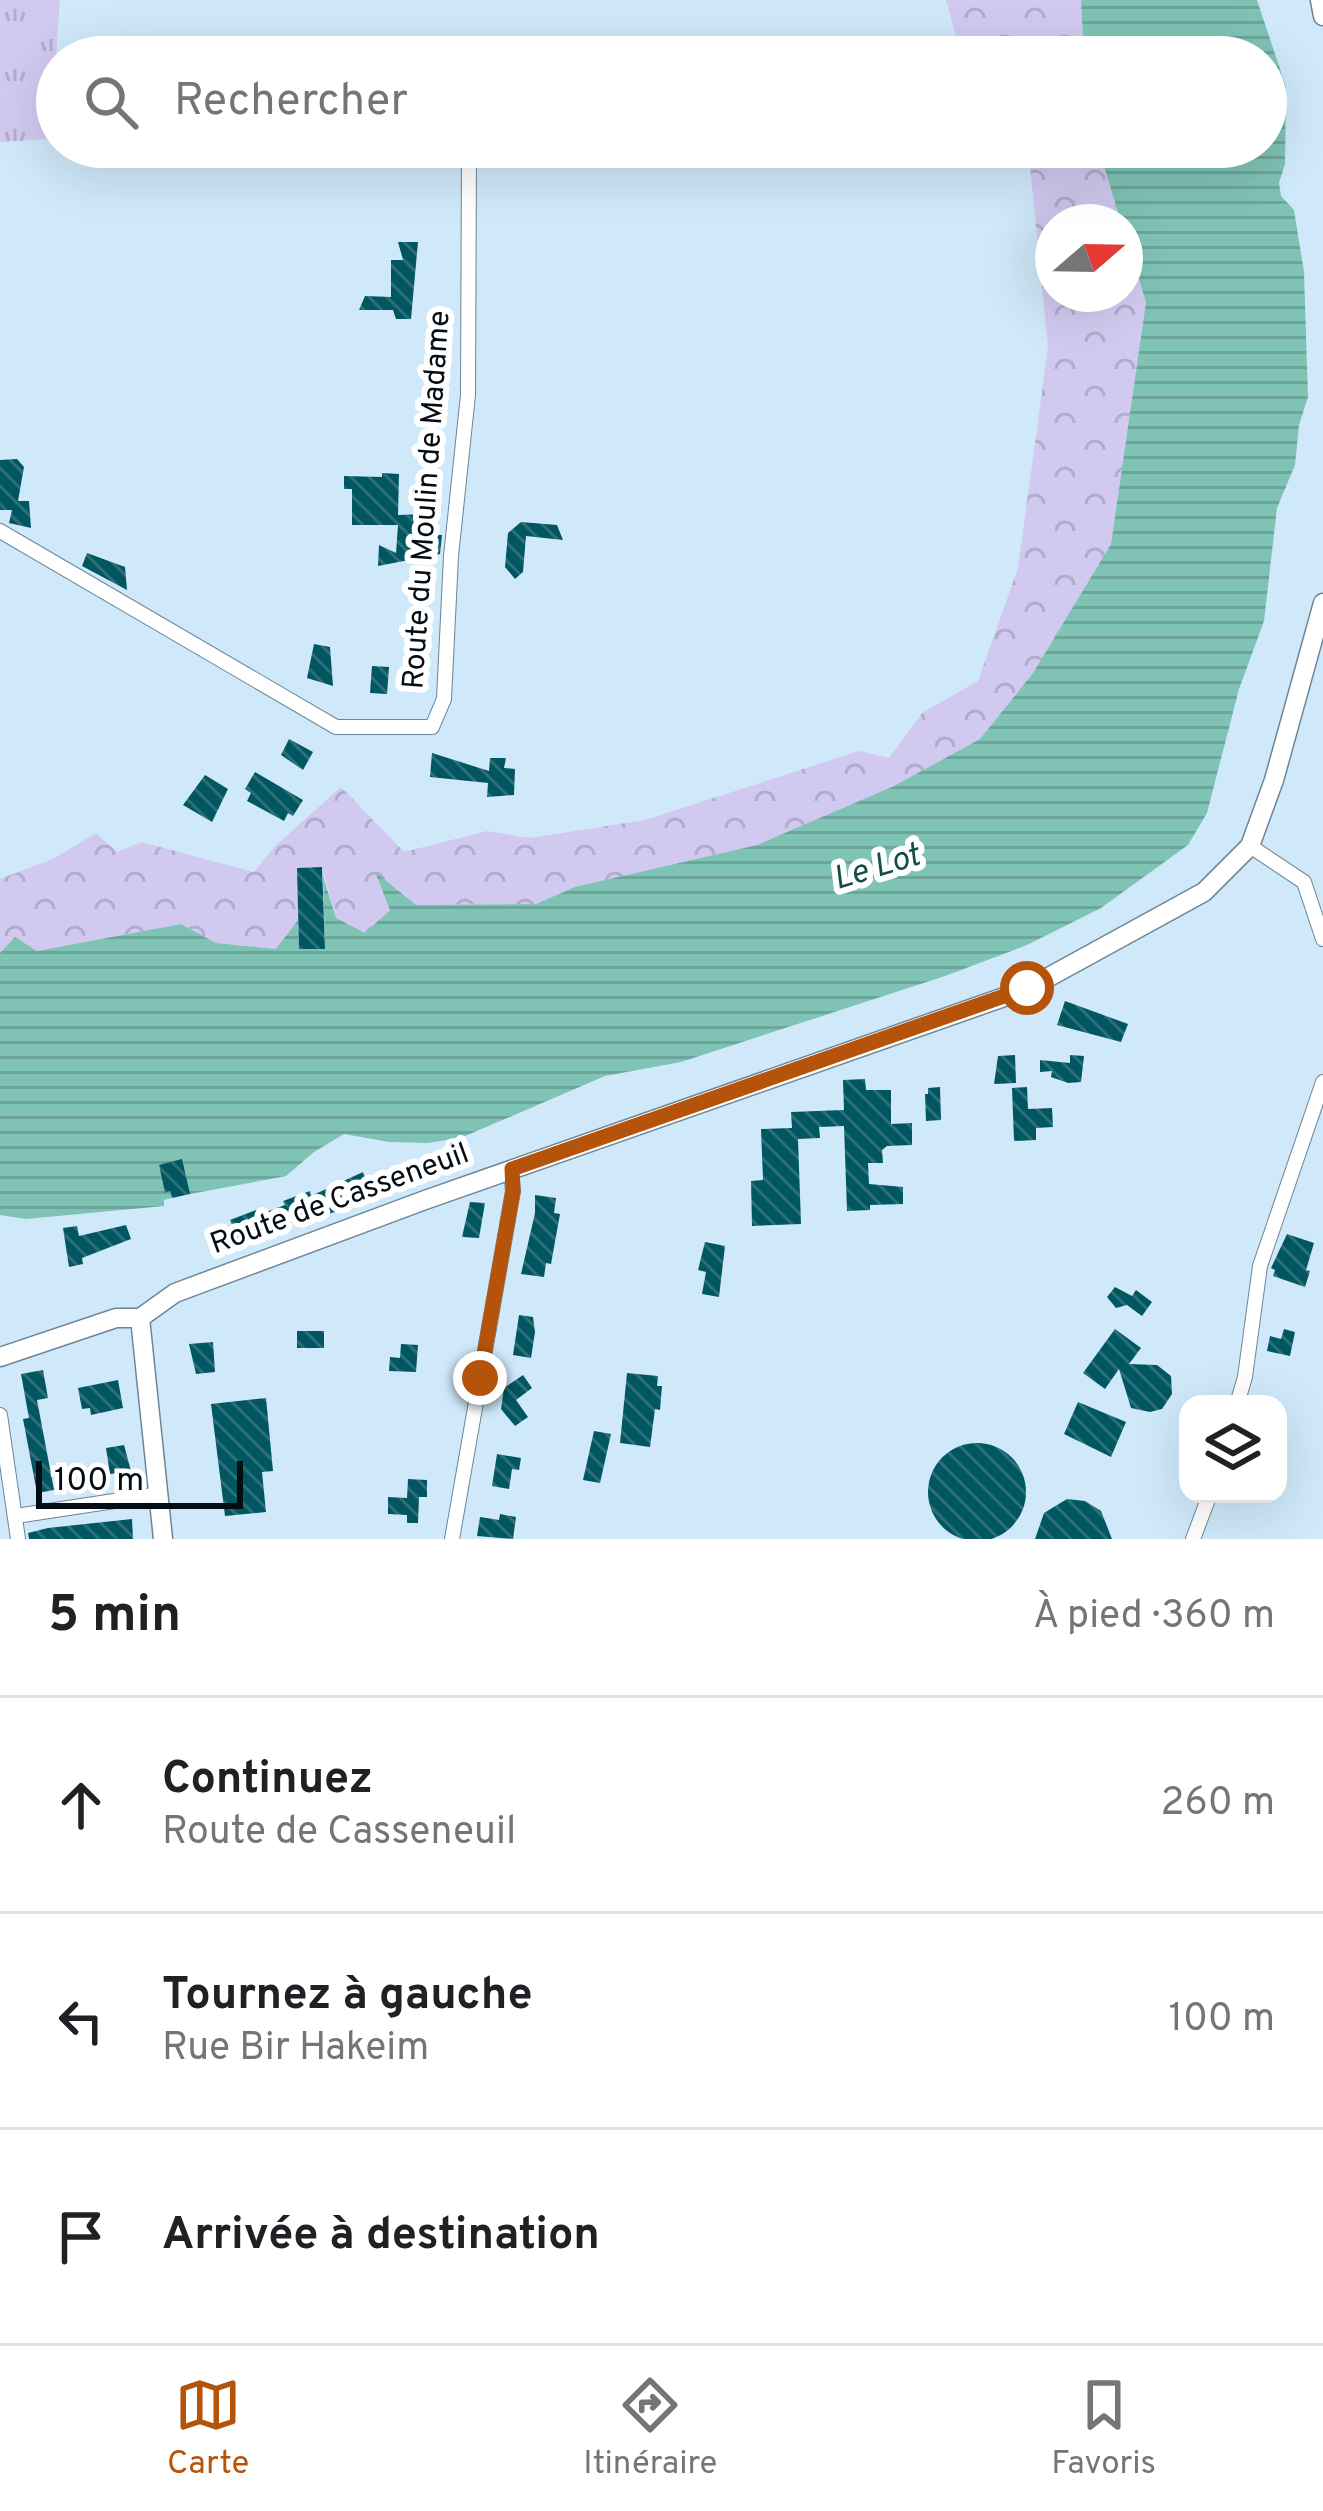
<!DOCTYPE html>
<html lang="fr">
<meta charset="utf-8">
<style>
:root{--surface:#fff;--page:#f2f2f2;--text:#202124;--muted:#757577;--line:#e0e0e0;--accent:#b45309}
body{margin:0;font-family:Overpass,sans-serif;background:var(--page);color:var(--text)}
.controls{position:absolute;right:36px;bottom:36px;display:grid;overflow:hidden;border-radius:24px;box-shadow:0 12px 48px #0002}
.controls button{width:108px;height:108px;display:grid;place-items:center;padding:0;border:0;border-bottom:3px solid var(--line);background:var(--surface);color:var(--text);font:60px sans-serif}
.compass{position:absolute;left:1035px;top:204px;width:108px;height:108px;border-radius:50%;background:var(--surface);box-shadow:0 12px 48px #0002;rotate:70deg}
.scale{position:absolute;left:36px;bottom:30px;width:207px;box-sizing:border-box;padding-left:12px;border:6px solid #050d13;border-top:0;font-size:33px;line-height:42px;white-space:nowrap;color:#050d13;-webkit-text-stroke:9px #fff;paint-order:stroke}
.stop{position:absolute;width:36px;height:36px;margin:-27px;border:9px solid #b45309;border-radius:50%;background:#fff}
.stop.end{background:#b45309;border-color:#fff;box-shadow:0 3px 12px #0008}
.list{margin:0;padding:0;list-style:none}
h2{display:flex;justify-content:space-between;align-items:center;height:156px;margin:0;padding:0 48px;font-size:51px}
h2 small{font-size:39px;font-weight:400;color:var(--muted)}
.list li{display:grid;grid-template-columns:78px 1fr auto;gap:36px;align-items:center;box-sizing:border-box;height:216px;padding:0 48px;border-top:3px solid var(--line)}
.list b{display:block;font-size:45px;white-space:nowrap}
.list p{margin:0;font-size:39px;white-space:nowrap;color:var(--muted)}
.list em{font-size:39px;font-style:normal;color:var(--muted)}
.icon{flex:none;width:66px;height:66px;fill:none;stroke:currentColor;stroke-width:2;stroke-linecap:round;stroke-linejoin:round}
.map{position:relative;flex:none;width:1323px;height:1539px;overflow:hidden}
.search{position:absolute;background:var(--surface);box-shadow:0 12px 48px #0002;left:36px;right:36px;top:36px;height:132px;display:flex;align-items:center;gap:30px;box-sizing:border-box;padding:0 42px;border-radius:66px;color:var(--muted);font-size:45px}
.sheet{height:804px;background:var(--surface)}
nav{display:flex;justify-content:space-around;align-items:center;box-sizing:border-box;height:168px;border-top:3px solid var(--line);background:var(--surface);font-size:33px;color:var(--muted)}
nav a{display:grid;justify-items:center;gap:6px}
nav .on{color:var(--accent)}
.map>svg:first-child{display:block}
</style>
<div class="map">
<svg width="1323" height="1539" viewBox="0 0 1323 1539">
<defs>
<pattern id="grass-tufts" width="24" height="20" patternUnits="userSpaceOnUse" patternTransform="scale(3)"><rect width="24" height="20" fill="#d2c9f0"/><path d="M3 7l-1-3M5 7V3M7 7l1-3M15 17l-1-3M17 17v-4M19 17l1-3" fill="none" stroke="#b3abcd"/></pattern>
<pattern id="forest-crowns" width="20" height="18" patternUnits="userSpaceOnUse" patternTransform="scale(3)"><rect width="20" height="18" fill="#d2c9f0"/><path d="M2 6a3 3 0 1 1 6 0M12 15a3 3 0 1 1 6 0" fill="none" stroke="#b3abcd"/></pattern>
<pattern id="water-rules" width="6" height="5" patternUnits="userSpaceOnUse" patternTransform="scale(3)"><rect width="6" height="5" fill="#7fc3b5"/><path d="M0 2.5h6" fill="none" stroke="#6ca69b"/></pattern>
<pattern id="building-back-hatch" width="6" height="6" patternUnits="userSpaceOnUse" patternTransform="scale(3)"><rect width="6" height="6" fill="#015761"/><path d="M-1 5l2 2M0 0l6 6M5-1l2 2" fill="none" stroke="#2e6f77"/></pattern>
</defs>
<rect width="100%" height="100%" fill="#cfe9fa"/>
<path fill="url(#grass-tufts)" d="M0 0H60L50 139 0 142Z"/>
<g fill="url(#forest-crowns)">
<path d="M946 0H1081L1084 57H974L960 51Z"/>
<path d="M1028 147H1098L1121 222H1053V294H1125V234L1146 302 1111 544 1033 673 980 739 894 786 757 845 576 887 536 904 416 905 376 875 390 910 365 934 336 918 322 867 298 868V920L277 949 216 943 181 924 37 951 15 937 0 953V879L53 859 96 833 117 852 141 842 254 872 274 847 341 787 404 852 487 831 530 838 645 820 859 751 889 758 922 713 978 681 1018 568 1048 347Z"/>
</g>
<path fill="url(#water-rules)" d="M1081 0H1257L1286 87 1285 164 1279 183 1281 196 1294 210 1304 272 1308 397 1299 425 1295 465 1277 508 1264 621 1239 689 1207 813 1188 845 1101 908 1027 945 945 976 681 1062 605 1076 463 1137 428 1143 389 1142 344 1134 314 1152 286 1176 190 1194 159 1165 165 1192 170 1191 172 1198 164 1200V1206L26 1219 0 1215V953L15 937 37 951 181 924 216 943 276 949 298 920 299 949 325 948 323 876 336 918 365 933 390 910 375 872 416 905 536 904 575 887 757 845 894 786 980 739 1033 673 1111 544 1146 302 1125 234V222H1121L1098 147H1266V57H1084Z"/>
<g fill="url(#building-back-hatch)">
<path d="M398 242H418L411 319H396L393 310H359L365 296 391 297V260H403Z"/>
<path d="M17 459 24 467 18 501H29L31 528 9 523 12 510H0V460Z"/>
<path d="M382 473 399 474 398 515 425 514 424 534 442 535 440 554 378 566 379 545 396 553 398 525H352V489H344V476L382 477Z"/>
<path d="M521 522 557 525 563 540 526 536 523 572 515 579 505 567 508 533Z"/>
<path d="M87 553 125 567 127 590 82 566Z"/>
<path d="M314 644 330 647 333 686 307 678Z"/>
<path d="M372 666 389 667 387 694 370 693Z"/>
<path d="M289 739 313 752 303 770 281 755Z"/>
<path d="M432 753 489 771 490 758H506L504 768 515 769 514 795 487 797 488 783 430 777Z"/>
<path d="M255 772 303 800 293 816 288 813 284 821 247 801 251 793 245 789Z"/>
<path d="M205 775 228 789 212 822 183 805Z"/>
<path d="M322 867 325 949H299L297 868Z"/>
<path d="M1065 1001 1128 1024 1121 1042 1057 1025Z"/>
<path d="M1015 1055 1016 1083 994 1084 998 1056Z"/>
<path d="M1070 1055 1084 1056 1081 1082 1068 1083 1051 1077 1052 1071 1040 1072V1060L1070 1063Z"/>
<path d="M865 1079 866 1090H891V1124L912 1123V1145L887 1146 882 1150 883 1163H868L869 1184 903 1187V1204L870 1205V1210L847 1211 844 1126 819 1127 820 1138 798 1139 801 1224 752 1226 751 1181 763 1180 761 1129 792 1128 791 1112 844 1110 843 1080Z"/>
<path d="M940 1087 941 1120 926 1121 925 1094H928V1088Z"/>
<path d="M1027 1087 1028 1109 1052 1108 1053 1127 1036 1128V1140L1014 1141 1012 1088Z"/>
<path d="M182 1159 190 1194 172 1198 170 1191 165 1193 159 1165Z"/>
<path d="M363 1172 366 1180 373 1177 379 1192 357 1200 358 1204 326 1215 325 1211 285 1225 286 1230 273 1234 271 1230 231 1244 233 1249 220 1253 212 1232 232 1225 230 1220 256 1210 258 1215 285 1205 283 1201 310 1191 311 1196Z"/>
<path d="M535 1195 556 1198 554 1213 560 1214 551 1264 546 1263 544 1277 521 1274 535 1213Z"/>
<path d="M470 1202 485 1203 479 1238 462 1237Z"/>
<path d="M126 1225 131 1239 82 1258 83 1264 69 1267 63 1228 77 1226 79 1236Z"/>
<path d="M1287 1234 1314 1243 1306 1270 1310 1271 1305 1287 1273 1276 1275 1270 1271 1268Z"/>
<path d="M705 1242 725 1246 719 1297 702 1294 706 1272 698 1270Z"/>
<path d="M1115 1287 1132 1296 1136 1290 1152 1302 1142 1316 1127 1305 1116 1308 1107 1297Z"/>
<path d="M519 1315 533 1317 535 1332 531 1358 513 1355Z"/>
<path d="M1115 1329 1141 1348 1129 1364 1157 1365 1171 1376 1172 1394 1162 1409 1150 1412 1131 1408 1119 1369 1105 1389 1083 1373Z"/>
<path d="M1284 1329 1295 1332 1290 1356 1267 1351 1270 1336 1281 1339Z"/>
<rect x="297" y="1331" width="27" height="17"/>
<path d="M213 1342 215 1372 196 1374 189 1344Z"/>
<path d="M401 1344 418 1345 416 1372 389 1371 390 1357 400 1358Z"/>
<path d="M43 1370 48 1398 37 1400 54 1490 37 1493 23 1419 29 1418 21 1374Z"/>
<path d="M627 1373 658 1376 657 1386H662L660 1410 655 1409 650 1447 620 1443Z"/>
<path d="M523 1375 532 1388 516 1400 528 1417 515 1426 501 1409 504 1388Z"/>
<path d="M118 1380 123 1408 91 1415 90 1408 82 1409 78 1388Z"/>
<path d="M266 1398 273 1471 262 1472 266 1512 225 1516 211 1404Z"/>
<path d="M1078 1402 1126 1422 1111 1457 1064 1434Z"/>
<path d="M594 1431 611 1434 600 1483 583 1480Z"/>
<circle cx="977" cy="1492" r="49"/>
<path d="M124 1445 131 1471 110 1474 106 1448Z"/>
<path d="M497 1454 521 1458 519 1470 512 1469 509 1489 492 1486Z"/>
<path d="M408 1479 427 1480V1497H419L418 1523H407V1515L388 1514V1497L407 1498Z"/>
<path d="M1067 1499 1085 1501 1101 1511 1112 1539H1035L1044 1513Z"/>
<path d="M500 1514 516 1517 513 1539 477 1536 480 1517 499 1520Z"/>
<path d="M132 1519 133 1539H29L28 1533 48 1528Z"/>
</g>
<g fill="none" stroke-linecap="round" stroke-linejoin="round">
<g stroke="#6e8595" stroke-width="16">
<g id="street">
<path d="M0 531 336 727H432L444 699 451 556 468 395 469 151"/>
<path d="M1250 846 1304 882 1323 939"/>
<path d="M1237 1404 1245 1377 1260 1266 1323 1082"/>
<path d="M0 1415 18 1539"/>
<path d="M16 1516 160 1494"/>
<path d="M452 1539 513 1191 511 1169"/>
<path d="M1193 1539 1210 1494"/>
</g>
</g>
<g stroke="#6e8595" stroke-width="21">
<g id="secondary">
<path d="M1320 0 1323 16"/>
<path d="M140 1318 175 1293 425 1200 1027 989 1204 892 1250 846 1274 780 1323 603"/>
<path d="M140 1318 163 1539"/>
<path d="M0 1357 116 1318H140"/>
</g>
</g>
<use href="#street" stroke="#fff" stroke-width="14"/>
<use href="#secondary" stroke="#fff" stroke-width="18"/>
</g>
<g fill="none" stroke-linecap="round" stroke-linejoin="round">
<path stroke="#b45309" stroke-width="15" d="M480 1378 513 1191 512 1169 1027 988"/>
</g>
<g text-anchor="middle" dominant-baseline="central" stroke-width="12" stroke-linejoin="round" paint-order="stroke">
<g font-size="30" fill="#050d13" stroke="#fff">
<text transform="translate(428 500) rotate(-86)">Route du Moulin de Madame</text>
<text transform="translate(340 1200) rotate(-20)">Route de Casseneuil</text>
</g>
<g font-size="33" font-style="italic" fill="#144e45" stroke="#fff">
<text transform="translate(877 869) rotate(-17)">Le Lot</text>
</g>
</g>
</svg>
<div class="controls">
<button><svg class="icon" aria-label="layers" viewBox="0 0 24 24"><path d="M12 4l9 5-9 5-9-5zM3 14l9 5 9-5"/></svg></button>
</div>
<svg class="compass" viewBox="-18 -18 36 36"><path d="M0-13l5 13h-10z" fill="#e53935"/><path d="M0 13l5-13h-10z" fill="#757577"/></svg>
<div class="scale">100 m</div>
<div class="stop" style="left:1027px;top:988px"></div>
<div class="stop end" style="left:480px;top:1378px"></div>
<div class="search"><svg class="icon" aria-label="search" viewBox="0 0 24 24"><circle cx="10" cy="10" r="6"/><path d="M15 15l6 6"/></svg>Rechercher</div>
</div>
<section class="sheet">
<h2>5 min<small>À pied · 360 m</small></h2>
<ul class="list">
<li><svg class="icon" aria-label="ahead" viewBox="0 0 24 24"><path d="M12 20V5M6 11l6-6 6 6"/></svg><div><b>Continuez</b><p>Route de Casseneuil</p></div><em>260 m</em></li>
<li><svg class="icon" aria-label="left" viewBox="0 0 24 24"><path d="M17 20v-9H6M10 6l-5 5 5 5"/></svg><div><b>Tournez à gauche</b><p>Rue Bir Hakeim</p></div><em>100 m</em></li>
<li><svg class="icon" aria-label="arrive" viewBox="0 0 24 24"><path d="M6 21V4h12l-3 4 3 4H6"/></svg><div><b>Arrivée à destination</b></div></li>
</ul>
</section>
<nav>
<a class="on"><svg class="icon" aria-label="map" viewBox="0 0 24 24"><path d="M3 6l6-2 6 2 6-2v14l-6 2-6-2-6 2zM9 4v14M15 6v14"/></svg>Carte</a>
<a><svg class="icon" aria-label="directions" viewBox="0 0 24 24"><path d="M12 3l9 9-9 9-9-9zM9 14v-3h6M13 9l2 2-2 2"/></svg>Itinéraire</a>
<a><svg class="icon" aria-label="saved" viewBox="0 0 24 24"><path d="M7 4h10v16l-5-4-5 4z"/></svg>Favoris</a>
</nav>
